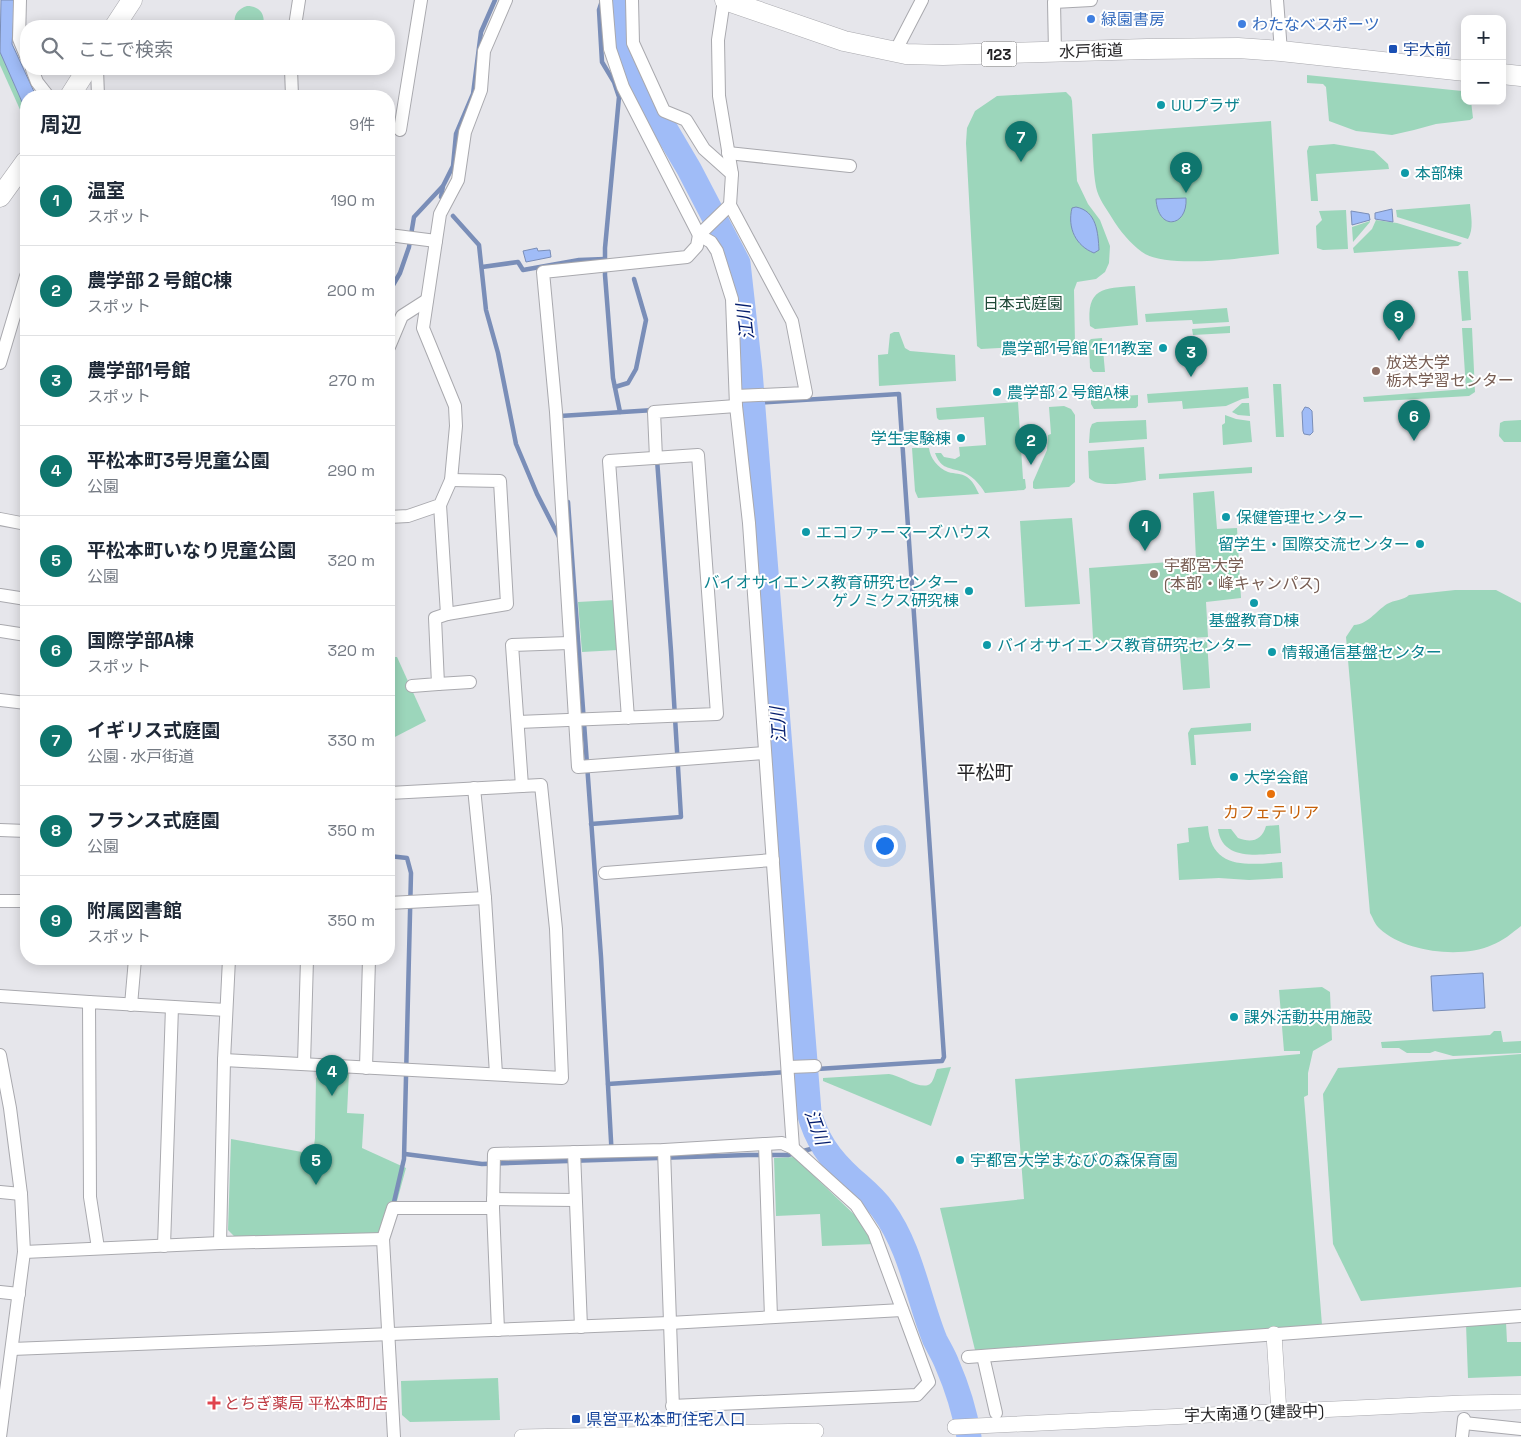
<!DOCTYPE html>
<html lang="ja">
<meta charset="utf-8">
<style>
:root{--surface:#fff;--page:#f2f2f3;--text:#1f2937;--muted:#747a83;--line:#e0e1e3;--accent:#0f766e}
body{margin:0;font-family:"Space Grotesk","Noto Sans JP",sans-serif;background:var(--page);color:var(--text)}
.controls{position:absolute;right:15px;top:15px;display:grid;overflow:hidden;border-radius:10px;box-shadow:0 2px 12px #0003}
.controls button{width:45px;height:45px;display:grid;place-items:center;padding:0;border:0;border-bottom:1px solid var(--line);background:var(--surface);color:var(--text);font:25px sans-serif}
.you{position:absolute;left:884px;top:845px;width:18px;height:18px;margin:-12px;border:4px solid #fff;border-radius:50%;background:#1a73e8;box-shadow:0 0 0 8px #1a73e833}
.badge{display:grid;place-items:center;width:32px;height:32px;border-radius:50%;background:var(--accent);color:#fff;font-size:16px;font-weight:700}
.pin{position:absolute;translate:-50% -41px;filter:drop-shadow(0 1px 2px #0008)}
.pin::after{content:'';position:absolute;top:26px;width:18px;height:15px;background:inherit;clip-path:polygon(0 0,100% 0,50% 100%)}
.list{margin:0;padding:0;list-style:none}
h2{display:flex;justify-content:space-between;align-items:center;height:65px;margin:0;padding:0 20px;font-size:21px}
h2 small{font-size:16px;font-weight:400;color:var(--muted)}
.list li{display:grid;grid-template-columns:32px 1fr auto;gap:15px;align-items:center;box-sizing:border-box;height:90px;padding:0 20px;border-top:1px solid var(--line)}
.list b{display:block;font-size:19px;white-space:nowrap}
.list p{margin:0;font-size:16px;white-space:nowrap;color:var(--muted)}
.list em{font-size:16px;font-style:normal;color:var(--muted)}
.icon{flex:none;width:28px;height:28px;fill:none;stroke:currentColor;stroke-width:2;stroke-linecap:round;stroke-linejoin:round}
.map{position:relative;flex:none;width:1521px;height:1437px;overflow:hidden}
.search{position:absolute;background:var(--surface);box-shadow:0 2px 12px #0003;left:20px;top:20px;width:375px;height:55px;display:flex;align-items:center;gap:12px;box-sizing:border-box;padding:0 18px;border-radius:20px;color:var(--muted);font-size:19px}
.panel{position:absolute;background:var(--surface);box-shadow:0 2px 12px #0003;left:20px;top:90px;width:375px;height:875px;border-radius:20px}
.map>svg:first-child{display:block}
</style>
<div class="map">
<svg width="1521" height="1437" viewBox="0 0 1521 1437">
<rect width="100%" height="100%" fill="#e6e6eb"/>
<g fill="#9cd6bb">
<path d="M247 6C259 6 266 14 263 26H235C233 16 237 9 247 6Z"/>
<path d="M0 52 26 111V123L0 65Z"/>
<path d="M1307 75 1462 91 1465 93V101H1471L1473 118 1470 120 1436 124 1414 130 1392 135 1356 131 1329 121 1326 87 1323 84 1307 83Z"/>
<path d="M1066 92 1071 97 1072 101 1077 181 1088 204 1100 220 1110 246 1109 263 1105 272 1096 279 1077 282 1074 290 1075 344 981 349 977 346 966 143 967 128 975 111 997 96Z"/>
<path d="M1271 121 1279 254C1248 257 1167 270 1142 252 1131 244 1119 230 1112 218 1106 208 1098 198 1096 187 1093 170 1093 151 1092 134Z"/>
<path d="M1334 144 1374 151 1388 164 1389 169 1316 174 1318 201H1311L1307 151 1309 146Z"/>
<path d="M1470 204C1471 216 1474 229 1468 239L1397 217 1396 210Z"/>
<path d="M1346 210 1348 249 1323 250 1317 248 1316 226 1322 220 1319 211Z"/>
<path d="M1376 220 1397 223 1462 243 1458 246 1354 253 1353 248 1372 229Z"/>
<path d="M1370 221V222L1353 242 1352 227Z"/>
<path d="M1458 271H1468L1471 320 1462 321Z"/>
<path d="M1135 286 1138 325 1095 329 1090 326C1086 288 1103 288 1135 286Z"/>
<path d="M1227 308 1229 322 1193 324 1192 320 1146 322 1145 314Z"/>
<path d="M1230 326V333L1193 335 1192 329Z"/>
<path d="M1462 328H1472L1475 392 1469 396 1364 402 1363 397 1466 389Z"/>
<path d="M894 332H899L905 348 910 351 955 355 956 381 879 386 878 355 888 354 890 334Z"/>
<path d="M1102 338 1105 372H1093L1090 368 1089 341 1091 339Z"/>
<path d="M1273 384H1281L1284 437H1276Z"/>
<path d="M1105 385 1107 397 1138 395V406L1136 408 1094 409 1091 404V387Z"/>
<path d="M1248 387 1249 398 1242 399 1226 406 1183 409 1182 401 1148 403 1147 394Z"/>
<path d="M1018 402 1023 479H1025L1026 488 1024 490 985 493C980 484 971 474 960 471 946 467 941 468 935 453H941L944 457 955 459 960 456 959 447 986 445 984 417 939 420 937 418 936 408Z"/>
<path d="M1242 403H1249L1250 416 1238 415 1232 412Z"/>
<path d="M1064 406 1071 409 1075 415V482L1069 487 1035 489 1033 488V482L1047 450 1048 435 1051 434 1049 407Z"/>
<path d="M1225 415 1236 419 1250 421 1252 442 1223 445 1222 425 1225 423Z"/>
<path d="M1146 420 1147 439 1089 443 1090 429 1092 424 1097 422Z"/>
<path d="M1521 420V442H1504L1499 436 1500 423 1504 421Z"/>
<path d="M1144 447 1146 480C1132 482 1099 489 1089 478L1088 451Z"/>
<path d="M929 448C930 458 938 468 948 472 955 474 961 473 967 477 973 481 976 488 979 494L918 498 915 491 912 448Z"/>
<path d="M1252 467V473L1159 479V474Z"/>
<path d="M1214 491 1217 529 1237 528 1241 598 1206 602 1208 637 1097 643 1093 638 1089 568 1196 560 1193 493Z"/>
<path d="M1072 518 1080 604 1025 607 1020 521Z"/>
<path d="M1455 590H1496L1521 603V926C1512 933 1503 941 1492 945 1461 959 1405 952 1380 929 1375 925 1373 918 1370 913L1346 637 1354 625C1368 624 1375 612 1387 604 1394 600 1404 600 1409 595Z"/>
<path d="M614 600 618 650 582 652 578 602Z"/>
<path d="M1207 640 1210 688 1183 690 1179 643Z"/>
<path d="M389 657H397L426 721 389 740Z"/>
<path d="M1251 723V731L1194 735 1196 765H1191L1188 733 1191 728Z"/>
<path d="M1279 825 1281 853C1259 855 1222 861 1218 829H1231L1238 838C1251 843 1262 841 1266 826Z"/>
<path d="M1208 826C1211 870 1248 865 1282 862L1283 878 1249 880 1219 878 1179 880 1177 844 1189 842 1188 828Z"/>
<path d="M1322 987 1330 992 1332 1040 1313 1051 1308 1073V1095L1304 1097 1322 1325 975 1350 940 1208 1024 1199 1015 1079 1300 1054V1051H1284L1279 990Z"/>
<path d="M1494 1031H1501L1503 1042 1521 1041V1053L1453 1056 1435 1051 1430 1053H1407L1399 1048H1382L1381 1042 1490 1035Z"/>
<path d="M1521 1054V1287L1361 1301 1333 1244 1323 1094 1338 1068Z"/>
<path d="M951 1067 931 1126 823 1081V1078L889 1074C900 1075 923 1092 931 1083 934 1080 935 1073 937 1069Z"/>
<path d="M323 1072H349L347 1113 364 1114 362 1148 406 1168 397 1201 389 1202 379 1233 235 1237 228 1230 231 1139 313 1154 315 1138 316 1078Z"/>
<path d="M794 1157 861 1221 874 1244 822 1246 820 1214 776 1216 774 1158Z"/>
<path d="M1506 1322 1507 1342H1521V1376L1468 1378 1466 1324Z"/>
<path d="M498 1378 500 1420 410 1422 402 1415 401 1381Z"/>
</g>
<g fill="#a0bcf7" stroke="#7a8eb8">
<path d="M1 0H15L12 44 36 96H26V111L0 52Z"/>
<path d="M1186 198C1188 227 1158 232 1156 199Z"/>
<path d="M1076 207C1097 211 1098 233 1099 250L1094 253C1076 246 1067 228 1072 208Z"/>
<path d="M1392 209 1393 222 1375 219V213Z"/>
<path d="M1351 211 1369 214 1370 220 1352 225Z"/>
<path d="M537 248 538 251 550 250 551 257 526 262 523 251Z"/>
<path d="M1305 407 1309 408 1312 411 1313 432 1310 435 1304 434 1303 431 1302 412Z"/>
<path d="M1483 973 1485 1008 1433 1011 1431 976Z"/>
</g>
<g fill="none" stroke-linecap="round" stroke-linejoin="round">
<g stroke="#7a8eb8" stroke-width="4.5">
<path d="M602 1 599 10 602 62 614 82 619 97 605 248V275L613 378 620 412"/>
<path d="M441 197 443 186 453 166 456 134 473 94 481 32 495 0"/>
<path d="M453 216 479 245 486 310 498 353 516 444 537 494 559 537"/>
<path d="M482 267 518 262 523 270 579 260 605 259"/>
<path d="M389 292 400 273 409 247 414 217 442 187"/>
<path d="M615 387 628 383 636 369 646 320 634 279"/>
<path d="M753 403 899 394 944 1057 942 1061 817 1069"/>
<path d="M561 420 560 416 654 410"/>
<path d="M568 502 601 957 612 1159"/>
<path d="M591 824 681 817 671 651 657 459"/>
<path d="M389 856 407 858 411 873 404 1159 394 1202"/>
<path d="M608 1084 787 1072"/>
<path d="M405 1154 482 1164 748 1155H788L822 1146"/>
</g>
<path stroke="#a0bcf7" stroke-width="25" d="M621 0 623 57 689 169 738 263 750 371 809 1112C816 1139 829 1158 851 1178 862 1188 874 1197 883 1210 911 1248 918 1298 935 1340 939 1348 944 1356 947 1364 957 1387 965 1413 969 1437"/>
<g stroke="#a9a9ae" stroke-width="14">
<g id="minor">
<path d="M20 0 19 39 26 56"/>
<path d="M606 0 610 49 623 87 699 235 711 242 717 251 732 299 736 406 749 523 793 1148"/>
<path d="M632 0 633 43 664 111 686 120 704 149 732 174"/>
<path d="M724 0 718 40 719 96 732 174 730 205 792 321 806 393 736 396"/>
<path d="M1277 0 1281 51"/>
<path d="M295 26 299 0"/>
<path d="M895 52 922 0"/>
<path d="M1055 52 1054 2 1091 0"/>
<path d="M32 69 37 82 48 96"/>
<path d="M97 69 98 96"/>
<path d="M291 69 292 96"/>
<path d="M400 130 421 0"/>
<path d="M728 153 850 166"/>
<path d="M730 205 699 235 697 246 687 257 543 272 556 412 578 767 765 753"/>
<path d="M389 235 436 241"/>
<path d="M389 347 402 316 427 300"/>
<path d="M0 363 26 276"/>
<path d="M656 458 654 412 736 406"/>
<path d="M440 505 447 614 507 604 500 481 451 480"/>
<path d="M389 517 408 516 440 505 451 480 456 426 455 406 423 328 440 214 458 180 465 132 481 90 484 51 506 0"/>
<path d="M0 519 26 524"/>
<path d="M0 595 26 599"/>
<path d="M0 631 26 635"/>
<path d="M438 684 470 682"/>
<path d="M412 686 438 684 435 618 447 614"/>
<path d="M0 700 26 703"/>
<path d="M518 722 717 714 698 455 609 461 628 718"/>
<path d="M522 786 512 645 569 643"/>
<path d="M474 788 485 898 496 1074"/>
<path d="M0 830 26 831"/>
<path d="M605 873 773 860"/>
<path d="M0 901H26"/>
<path d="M389 903 485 898"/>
<path d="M229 959 224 1060 220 1243 383 1239 394 1437"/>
<path d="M0 996 89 1002"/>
<path d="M131 1005 135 959"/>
<path d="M0 1055 10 1108 21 1194 24 1252 0 1437"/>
<path d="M224 1060 562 1078 556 929 541 785 389 793"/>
<path d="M304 1064 307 959"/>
<path d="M789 1067 815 1066"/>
<path d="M366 1068 369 959"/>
<path d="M765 1144 771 1317"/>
<path d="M664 1150 674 1437"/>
<path d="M574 1152 581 1327"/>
<path d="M0 1192 21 1194"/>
<path d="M493 1199 575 1200"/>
<path d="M493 1208 498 1330"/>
<path d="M383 1239 393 1208H493L494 1154 664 1150 782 1143 793 1148 856 1205 874 1233 929 1382 917 1395 672 1406"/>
<path d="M164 1246 172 1007"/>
<path d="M98 1248 90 1197 89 1002 226 1010"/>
<path d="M24 1252 220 1243"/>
<path d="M0 1292 19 1294"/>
<path d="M12 1349 669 1323 902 1310"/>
<path d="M983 1356 996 1413"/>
<path d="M968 1357 1521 1316"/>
<path d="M1464 1423 1521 1429"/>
<path d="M1462 1437 1464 1419"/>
</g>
</g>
<g stroke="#a9a9ae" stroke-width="16">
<g id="tertiary">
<path d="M1274 1334 1279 1413"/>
<path d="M955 1427 1463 1403 1521 1402"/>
<path d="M522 1437 816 1431"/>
</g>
</g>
<g stroke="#a9a9ae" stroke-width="21">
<g id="trunk">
<path d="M725 0 844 41 906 54 943 55 1147 49 1238 48 1281 51 1465 71"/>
<path d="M115 26 132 0"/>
<path d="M1502 74 1521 76"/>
<path d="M70 96 87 69"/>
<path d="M0 197 26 161"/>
</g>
</g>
<use href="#minor" stroke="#fff" stroke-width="12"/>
<use href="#tertiary" stroke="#fff" stroke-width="15"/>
<use href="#trunk" stroke="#fff" stroke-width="20"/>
</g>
<g fill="#3f7fe0" stroke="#fff" stroke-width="2">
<circle cx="1091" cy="19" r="5"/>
<circle cx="1242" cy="24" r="5"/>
</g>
<g fill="#1a4fb4" stroke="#fff" stroke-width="2">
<rect x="1388" y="44" width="10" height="10" rx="2.5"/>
<rect x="571" y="1414" width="10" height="10" rx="2.5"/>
</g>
<g fill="#0f9aa8" stroke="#fff" stroke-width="2">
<circle cx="1161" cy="105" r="5"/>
<circle cx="1405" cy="173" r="5"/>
<circle cx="1163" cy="348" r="5"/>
<circle cx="997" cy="392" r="5"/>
<circle cx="961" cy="438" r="5"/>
<circle cx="1226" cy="517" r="5"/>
<circle cx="806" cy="532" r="5"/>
<circle cx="1420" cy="544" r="5"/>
<circle cx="969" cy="591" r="5"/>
<circle cx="1254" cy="603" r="5"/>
<circle cx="987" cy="645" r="5"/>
<circle cx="1272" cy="652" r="5"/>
<circle cx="1234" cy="777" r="5"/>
<circle cx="1234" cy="1017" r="5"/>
<circle cx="960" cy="1160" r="5"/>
</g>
<g fill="#8d6e63" stroke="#fff" stroke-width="2">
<circle cx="1376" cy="371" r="5"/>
<circle cx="1154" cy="574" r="5"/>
</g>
<circle fill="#e8710a" stroke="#fff" stroke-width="2" cx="1271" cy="794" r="5"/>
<path fill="#e0444e" stroke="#fff" stroke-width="2" d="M211.5 1395.5h5v5h5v5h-5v5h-5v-5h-5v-5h5z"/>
<g text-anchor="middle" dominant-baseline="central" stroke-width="4" stroke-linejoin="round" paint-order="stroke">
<rect fill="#fff" stroke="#656466" stroke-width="1" x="981.5" y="41.5" width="35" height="25" rx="4"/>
<g font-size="15" font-weight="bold" fill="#232224">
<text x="999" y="54">123</text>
</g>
<g font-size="16" fill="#366cbe" stroke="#fff" text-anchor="start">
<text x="1101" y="19">緑園書房</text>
<text x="1252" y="24">わたなべスポーツ</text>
</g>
<g font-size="16" fill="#164399" stroke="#fff" text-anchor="start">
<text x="1403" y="49">宇大前</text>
<text x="586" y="1419">県営平松本町住宅入口</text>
</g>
<g font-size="16" fill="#232224" stroke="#fff">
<text transform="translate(1091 51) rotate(-2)">水戸街道</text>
<text transform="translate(1254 1413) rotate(-2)">宇大南通り(建設中)</text>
</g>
<g font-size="16" fill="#0d838f" stroke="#fff" text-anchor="start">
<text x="1171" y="105">UUプラザ</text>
<text x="1415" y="173">本部棟</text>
<text x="1153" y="348" text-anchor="end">農学部1号館 1E11教室</text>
<text x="1007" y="392">農学部２号館A棟</text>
<text x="951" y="438" text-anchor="end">学生実験棟</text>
<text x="1236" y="517">保健管理センター</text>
<text x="816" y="532">エコファーマーズハウス</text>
<text x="1410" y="544" text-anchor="end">留学生・国際交流センター</text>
<text x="959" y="582" text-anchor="end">バイオサイエンス教育研究センター<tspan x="959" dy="18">ゲノミクス研究棟</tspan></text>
<text x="1254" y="620" text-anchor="middle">基盤教育D棟</text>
<text x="997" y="645">バイオサイエンス教育研究センター</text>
<text x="1282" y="652">情報通信基盤センター</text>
<text x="1244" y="777">大学会館</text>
<text x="1244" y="1017">課外活動共用施設</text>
<text x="970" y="1160">宇都宮大学まなびの森保育園</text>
</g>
<g font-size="16" fill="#1f4938" stroke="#fff">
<text x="1023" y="303">日本式庭園</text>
</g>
<g font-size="16" fill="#785e54" stroke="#fff" text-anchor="start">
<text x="1386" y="362">放送大学<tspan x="1386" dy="18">栃木学習センター</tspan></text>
<text x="1164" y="565">宇都宮大学<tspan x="1164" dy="18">(本部・峰キャンパス)</tspan></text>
</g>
<g font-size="16" fill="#c56008" stroke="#fff">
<text x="1271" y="812">カフェテリア</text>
</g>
<g font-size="16" fill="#be3a42" stroke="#fff" text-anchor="start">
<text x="224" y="1403">とちぎ薬局 平松本町店</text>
</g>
<g font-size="18" font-style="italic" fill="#051e6e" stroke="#fff">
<text transform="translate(745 322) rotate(-97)">江川</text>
<text transform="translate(778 725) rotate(-94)">江川</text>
<text transform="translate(817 1127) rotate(70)">江川</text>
</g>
<g font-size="19" fill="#232224" stroke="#fff">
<text x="985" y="772">平松町</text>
</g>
</g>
</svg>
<div class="controls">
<button>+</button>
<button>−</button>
</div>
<div class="you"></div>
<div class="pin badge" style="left:1145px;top:551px">1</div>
<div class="pin badge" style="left:1031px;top:465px">2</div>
<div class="pin badge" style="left:1191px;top:377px">3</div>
<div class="pin badge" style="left:332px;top:1096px">4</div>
<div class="pin badge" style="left:316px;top:1185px">5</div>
<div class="pin badge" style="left:1414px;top:441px">6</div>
<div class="pin badge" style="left:1021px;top:162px">7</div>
<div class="pin badge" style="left:1186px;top:193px">8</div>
<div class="pin badge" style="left:1399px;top:341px">9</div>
<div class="search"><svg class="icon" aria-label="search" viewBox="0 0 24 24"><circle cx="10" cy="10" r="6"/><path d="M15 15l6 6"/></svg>ここで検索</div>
<section class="panel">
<h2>周辺<small>9件</small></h2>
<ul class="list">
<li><span class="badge">1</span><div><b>温室</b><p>スポット</p></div><em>190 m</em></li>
<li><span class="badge">2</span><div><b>農学部２号館C棟</b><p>スポット</p></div><em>200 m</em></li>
<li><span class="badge">3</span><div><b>農学部1号館</b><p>スポット</p></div><em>270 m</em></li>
<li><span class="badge">4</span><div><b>平松本町3号児童公園</b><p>公園</p></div><em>290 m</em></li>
<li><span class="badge">5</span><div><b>平松本町いなり児童公園</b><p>公園</p></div><em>320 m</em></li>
<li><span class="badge">6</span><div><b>国際学部A棟</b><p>スポット</p></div><em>320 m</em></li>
<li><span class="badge">7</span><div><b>イギリス式庭園</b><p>公園 · 水戸街道</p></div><em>330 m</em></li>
<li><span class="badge">8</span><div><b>フランス式庭園</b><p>公園</p></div><em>350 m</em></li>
<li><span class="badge">9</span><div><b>附属図書館</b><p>スポット</p></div><em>350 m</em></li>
</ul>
</section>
</div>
